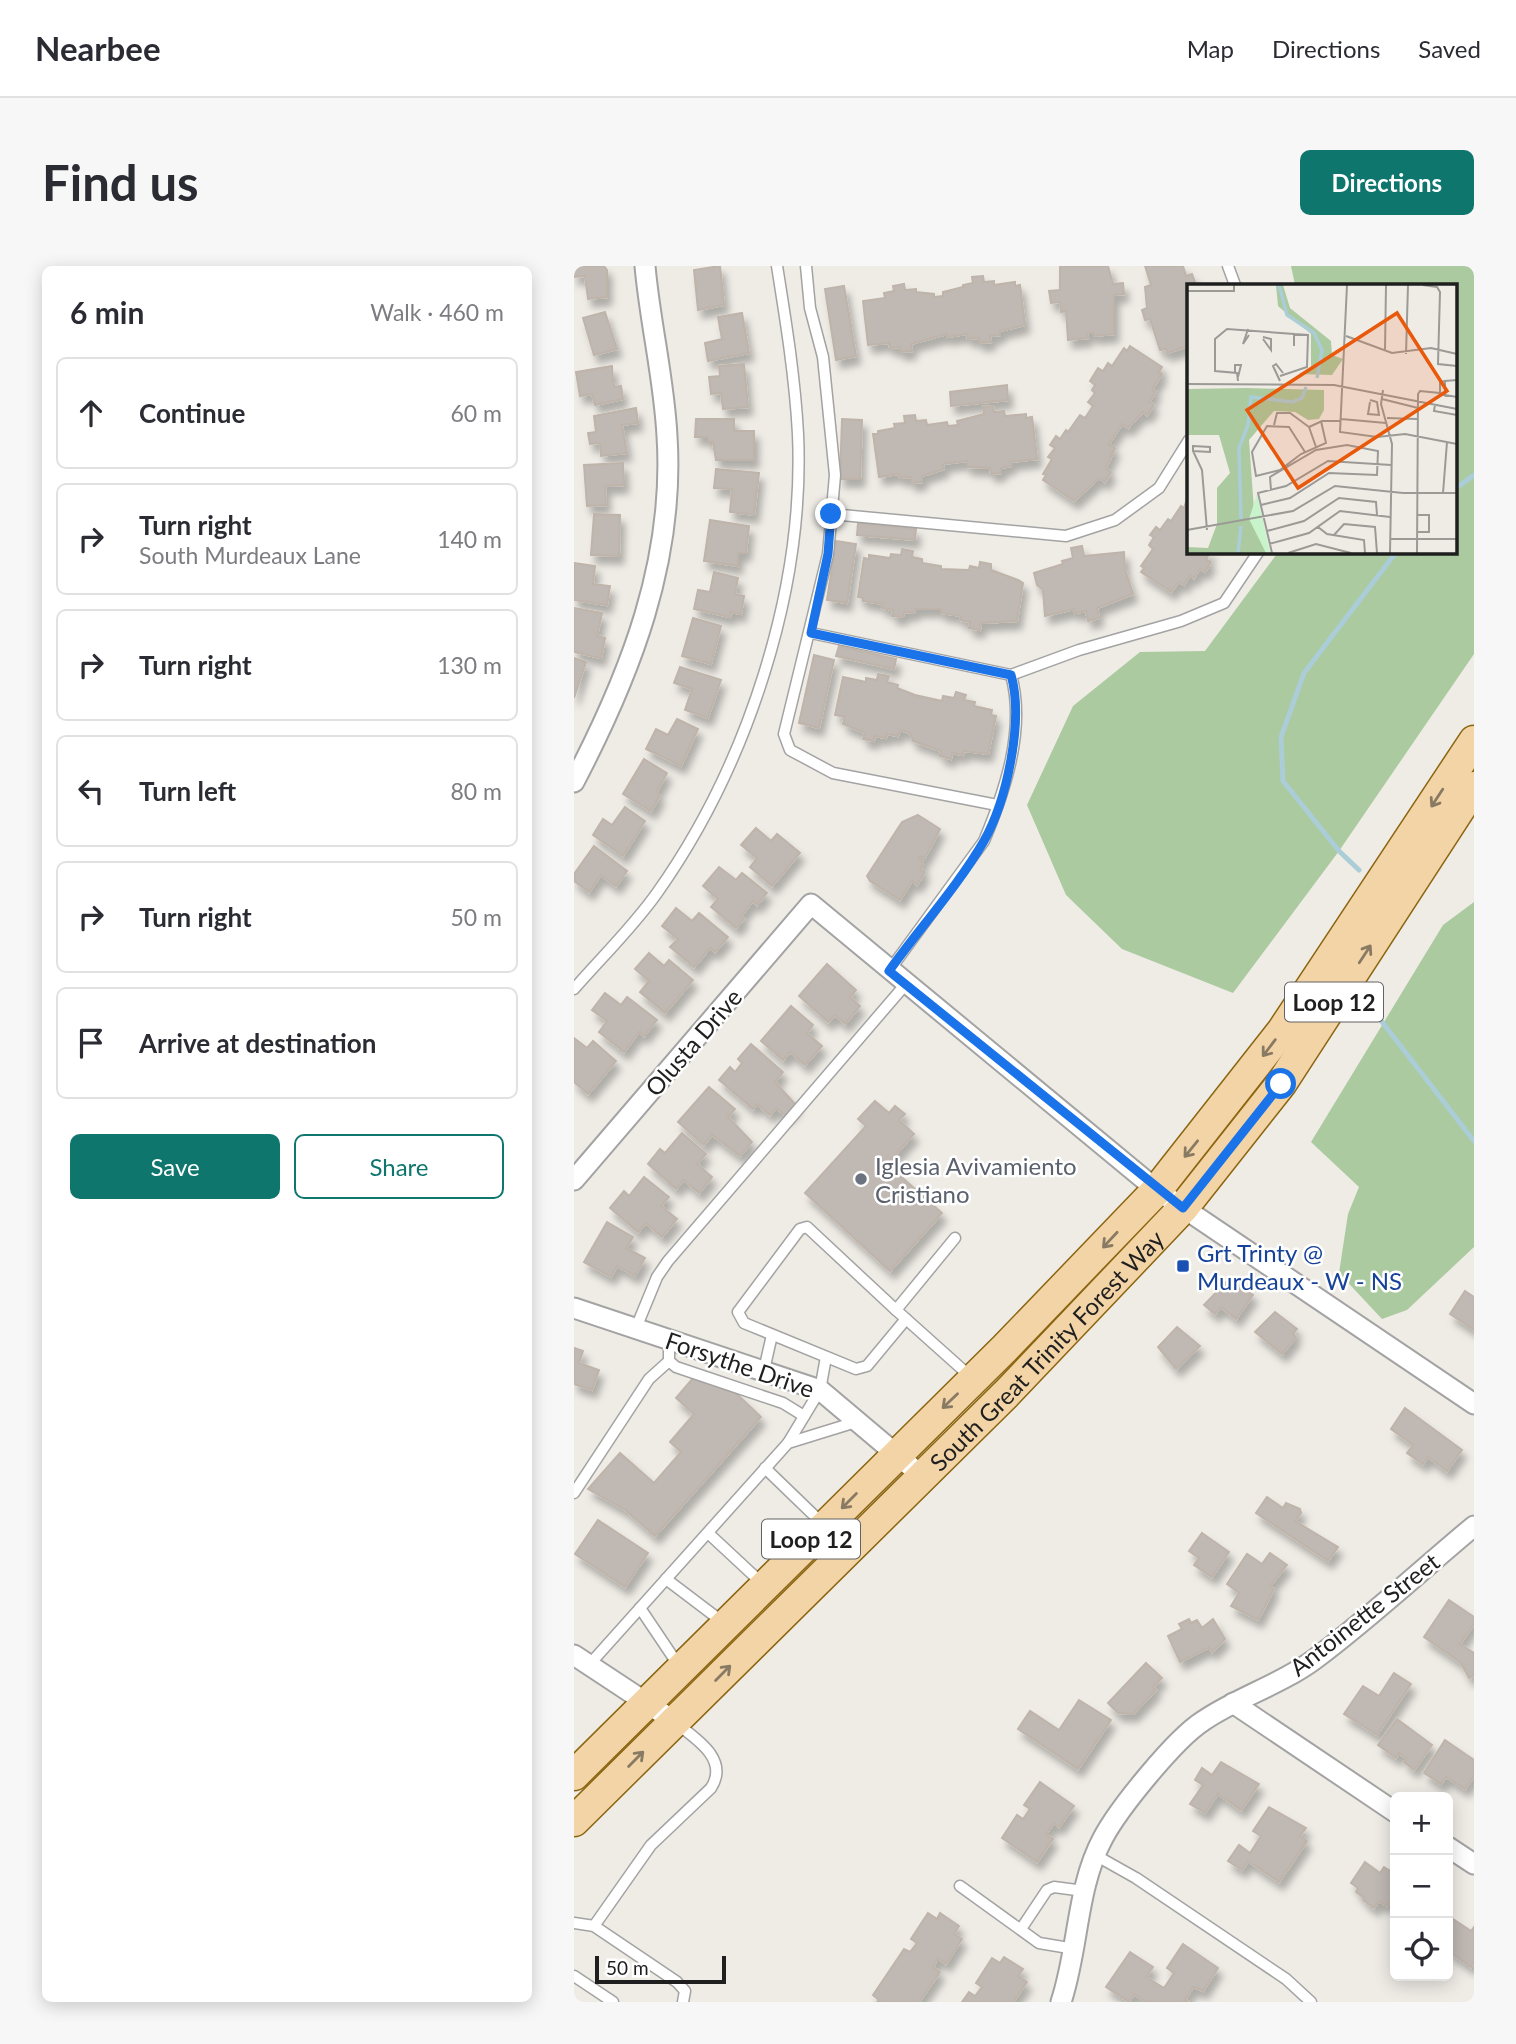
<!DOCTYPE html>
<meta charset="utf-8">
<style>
:root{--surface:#fff;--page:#f7f7f7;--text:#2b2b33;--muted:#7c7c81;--line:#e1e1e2;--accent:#0f766e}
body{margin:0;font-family:Lato,sans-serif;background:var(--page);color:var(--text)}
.controls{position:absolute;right:21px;bottom:21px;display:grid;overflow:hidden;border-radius:10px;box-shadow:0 4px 18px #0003}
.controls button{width:63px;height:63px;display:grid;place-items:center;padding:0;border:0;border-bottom:2px solid var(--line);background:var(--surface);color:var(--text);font:35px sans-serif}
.scale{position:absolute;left:21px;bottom:18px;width:131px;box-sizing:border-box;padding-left:7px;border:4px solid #1f1f1f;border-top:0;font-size:19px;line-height:24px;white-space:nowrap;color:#1f1f1f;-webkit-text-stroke:5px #fff;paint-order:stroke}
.stop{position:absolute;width:21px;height:21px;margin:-16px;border:5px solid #1a73e8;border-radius:50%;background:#fff}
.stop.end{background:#1a73e8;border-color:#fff;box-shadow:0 2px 7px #0008}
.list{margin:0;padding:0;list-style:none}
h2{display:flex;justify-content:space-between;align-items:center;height:91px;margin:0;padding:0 28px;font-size:30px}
h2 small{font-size:23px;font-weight:400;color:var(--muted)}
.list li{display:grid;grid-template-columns:46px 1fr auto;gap:21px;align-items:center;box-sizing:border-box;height:112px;margin:0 14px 14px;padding:0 14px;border:2px solid var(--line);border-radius:10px}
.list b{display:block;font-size:26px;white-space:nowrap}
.list p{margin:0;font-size:23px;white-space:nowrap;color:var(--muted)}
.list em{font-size:23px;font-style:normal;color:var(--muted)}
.actions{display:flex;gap:14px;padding:21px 28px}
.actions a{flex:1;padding:16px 0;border:2px solid var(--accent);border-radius:10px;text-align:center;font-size:24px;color:var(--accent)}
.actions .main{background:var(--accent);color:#fff}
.icon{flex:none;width:38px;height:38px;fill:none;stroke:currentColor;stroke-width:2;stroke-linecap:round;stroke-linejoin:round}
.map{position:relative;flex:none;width:900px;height:1736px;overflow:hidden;border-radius:10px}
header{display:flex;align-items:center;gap:42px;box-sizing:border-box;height:98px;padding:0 35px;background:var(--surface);border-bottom:2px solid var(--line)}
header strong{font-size:33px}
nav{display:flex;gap:38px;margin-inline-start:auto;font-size:24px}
.intro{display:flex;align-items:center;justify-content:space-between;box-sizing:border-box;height:168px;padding:0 42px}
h1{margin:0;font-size:49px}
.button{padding:18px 32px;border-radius:10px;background:var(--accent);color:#fff;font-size:24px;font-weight:700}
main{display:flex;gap:42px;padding:0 42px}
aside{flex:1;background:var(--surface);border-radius:10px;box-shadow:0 4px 18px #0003}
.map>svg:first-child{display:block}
</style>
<header>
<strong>Nearbee</strong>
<nav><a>Map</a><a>Directions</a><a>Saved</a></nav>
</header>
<div class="intro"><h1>Find us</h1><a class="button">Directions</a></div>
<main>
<aside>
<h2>6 min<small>Walk · 460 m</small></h2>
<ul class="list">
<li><svg class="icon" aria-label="ahead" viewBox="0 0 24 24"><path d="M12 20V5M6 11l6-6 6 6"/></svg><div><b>Continue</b></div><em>60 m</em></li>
<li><svg class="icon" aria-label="right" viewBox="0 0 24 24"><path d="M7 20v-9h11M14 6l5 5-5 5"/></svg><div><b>Turn right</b><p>South Murdeaux Lane</p></div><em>140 m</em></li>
<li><svg class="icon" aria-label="right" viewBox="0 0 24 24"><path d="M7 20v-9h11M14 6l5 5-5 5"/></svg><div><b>Turn right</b></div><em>130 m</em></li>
<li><svg class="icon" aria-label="left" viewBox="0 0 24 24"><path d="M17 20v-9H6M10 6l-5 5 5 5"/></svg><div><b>Turn left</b></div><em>80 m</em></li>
<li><svg class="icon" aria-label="right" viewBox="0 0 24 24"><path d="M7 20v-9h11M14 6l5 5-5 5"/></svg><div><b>Turn right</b></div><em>50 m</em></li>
<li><svg class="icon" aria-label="arrive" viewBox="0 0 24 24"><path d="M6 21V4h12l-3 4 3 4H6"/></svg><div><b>Arrive at destination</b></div></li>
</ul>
<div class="actions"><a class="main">Save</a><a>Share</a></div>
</aside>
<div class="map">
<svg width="900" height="1736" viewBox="0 0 900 1736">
<defs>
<filter id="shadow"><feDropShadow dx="4.5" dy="8" stdDeviation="3.5" flood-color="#0004"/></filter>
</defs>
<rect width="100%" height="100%" fill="#efece6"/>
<g fill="#abca9f">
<path d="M717 0H900V388L765 585 659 727 548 683 492 629 453 539 499 440 566 386 631 385 705 285H881V19H721Z"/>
<path d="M900 636V981L833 1044 808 1053 765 1007 774 948 785 921 737 876 869 659Z"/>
</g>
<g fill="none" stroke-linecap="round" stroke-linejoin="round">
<g stroke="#abcdd8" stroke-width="5">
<path d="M881 223 900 209"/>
<path d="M785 604 765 585 709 515 707 471 730 407 823 285"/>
<path d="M795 739 900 875"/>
</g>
</g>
<g fill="#bfb8b3" stroke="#bfb4aa" stroke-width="2" filter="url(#shadow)">
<path d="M0 0H30L33 4V31L14 33 11 10 0 11Z"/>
<path d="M146 0 150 39 124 44 120 4Z"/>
<path d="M486 0H534L539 18 549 17 550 28 540 29V68L520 70V67H513L514 72 494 74 492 45 487 46 486 36 477 37 475 25 486 24Z"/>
<path d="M571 0H609L612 10 618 8 622 19H615V80L593 87 592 83 586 84 576 53 571 54 568 44 573 42 571 21 577 19Z"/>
<path d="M409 10 410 16 420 15V19L441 16V20L446 19 451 59 426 65V69L416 70 417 76 405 77V72L394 73 393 68 373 71V68L337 78 338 85 326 86V81L316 82 315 77 294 79 289 35 311 32 310 27 320 25 319 20 330 18 331 24 342 23V26L360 28V31L369 30V26L389 21V19L399 17 398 11Z"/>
<path d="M270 20 282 90 262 94 251 23Z"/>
<path d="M31 46 43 83 20 89 9 52Z"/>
<path d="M168 47 175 87 134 95 131 77 148 73 144 51Z"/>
<path d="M556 80 588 101 585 106 588 108 578 124 582 126 575 136 580 139 573 149 569 146 554 162 548 158 535 178 541 182 532 202 537 206 531 216 525 212 500 235 469 214 472 209 469 208 478 193 474 191 481 182 476 179 482 170 486 173 492 164 494 166 506 149 511 152 519 140 514 136 521 127 518 124 521 119 516 115 524 102 529 105 534 97 538 100 550 82 553 85Z"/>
<path d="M170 98 174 141 149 143 147 127 137 128 135 111 146 110 145 100Z"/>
<path d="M38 100 39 116 41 121 47 120 49 133 21 139 18 128 6 130 2 106Z"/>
<path d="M433 119 434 134 377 140 376 126Z"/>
<path d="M419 140 420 146 430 145 431 150 452 148V152L458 151 463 193 436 196 437 200 427 202V207L417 208 416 202 393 201V195L369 198 370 203 348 210V216L337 217V211L326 212 325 208 305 211 299 168H304V165L321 162 320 158 331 157 330 150 341 149 342 155 352 154 353 159 373 156 374 160 384 159 383 155 410 148 409 141Z"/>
<path d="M62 142 64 157 48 159 53 187 27 190 26 177 16 178 14 167 22 166 20 150Z"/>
<path d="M122 153H160V165H180V194H142L139 176H134V171H121Z"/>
<path d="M268 153 288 154 286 213H266Z"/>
<path d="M49 197 50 219 31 220 32 239 13 240 10 199Z"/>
<path d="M142 203 185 207 180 249 156 246 158 223 140 222Z"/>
<path d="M615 227V285H637L632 293 637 296 631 306 626 303 620 312 616 309 610 319 605 316 597 326 567 306 570 302 567 300 579 283 575 279 580 271 576 269 582 261 586 264 594 253 597 255 607 240 610 242Z"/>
<path d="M20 248 46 249 45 290 17 289Z"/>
<path d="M136 254 175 260 172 287H164V300L130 295Z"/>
<path d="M284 257 342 263 341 274 283 269Z"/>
<path d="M262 275 282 278 273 337 253 334Z"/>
<path d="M508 280 510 290 550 286 551 303 559 328 523 342 525 352 514 355 512 345 501 347 500 343 471 350 469 324 463 319 460 307 489 298 488 295 499 292 497 282Z"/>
<path d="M328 283 339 285 338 291 348 293V297L367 300V303L395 304 396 300 405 302 406 296 417 298V304L444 314 449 317 443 355 407 357 406 364 395 362 396 356 386 354 387 350 367 347V343H341L340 347 330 346 329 351 318 350 319 344 308 342 309 338 289 335V332L284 331 290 292 295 293V289L316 292 317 288 327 289Z"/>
<path d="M0 297 21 300 19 318 36 320 33 339 0 334Z"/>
<path d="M140 306 164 312 161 328 170 330 167 348 157 346 156 351 120 343 124 324 136 326Z"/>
<path d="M0 342 28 347 23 370 31 372 27 392 0 386Z"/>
<path d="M119 352 147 360 137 398 108 390Z"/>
<path d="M265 380 322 393 320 403 262 390Z"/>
<path d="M240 389 260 394 245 462 225 457Z"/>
<path d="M0 392 12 396 0 432Z"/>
<path d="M106 401 147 414 134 452 111 444 118 423 100 417Z"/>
<path d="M304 408 315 410 313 416 324 419 323 422 341 429 368 435 369 430 380 432 382 426 392 429 390 434 401 436 400 440 418 444 417 449 422 450 414 488 390 485 389 489 378 487 377 493 366 490 367 485 339 475 336 467 326 464 324 470 313 468 312 472 301 470 300 475 289 473 291 467 269 458 271 451 261 449 269 411 292 416V412L303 414Z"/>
<path d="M103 453 124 463 107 500 72 483 82 463 94 469Z"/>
<path d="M70 493 93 507 82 527 86 530 77 545 49 528Z"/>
<path d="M51 541 71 555 49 590 19 569 29 553 38 559Z"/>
<path d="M344 549 366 563 351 592 347 590 345 593 349 595 347 604 351 606 343 619 338 615 326 634 296 615 293 610 328 556Z"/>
<path d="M182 562 197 575 203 568 226 587 198 620 176 601 183 592 167 579Z"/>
<path d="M20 580 53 605 42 620 27 609 15 626 0 615V608Z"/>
<path d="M145 601 162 614 168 607 193 627 183 639 179 635 167 650 170 653 162 662 137 641 144 633 129 620Z"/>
<path d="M102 642 118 655 125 647 154 671 141 686 136 682 120 701 96 681 104 673 88 660Z"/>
<path d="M75 687 90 700 95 694 119 714 91 747 66 726 75 715 61 703Z"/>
<path d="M253 698 282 724 276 731 286 740 271 758 261 749 254 756 225 730Z"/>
<path d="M31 727 47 739 53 731 83 754 70 770 65 766 50 786 25 766 33 755 18 744Z"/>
<path d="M217 740 239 759 233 767 248 780 231 799 216 786 209 794 187 775Z"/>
<path d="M0 772 13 782 19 775 42 795 14 828 0 816Z"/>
<path d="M177 778 209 806 201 816 222 839 212 850 202 842 196 849 183 838 179 843 145 814 156 801 161 806 168 797 164 793Z"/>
<path d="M135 821 161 843 154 851 178 876 166 890 138 869 130 879 104 856Z"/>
<path d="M301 835 315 847 321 840 331 848 325 854 340 868 313 898 368 947 316 1005 231 927 292 860 284 853Z"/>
<path d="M108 867 132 888 123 898 138 911 125 927 110 914 102 923 74 898 86 883 91 887Z"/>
<path d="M70 911 95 931 87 940 103 953 88 971 72 957 64 966 36 942 50 925 55 930Z"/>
<path d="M33 956 59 971 52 982 71 992 61 1010 43 1000 37 1011 10 996Z"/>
<path d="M657 1011 679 1029 662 1053 647 1041 641 1048 630 1039Z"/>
<path d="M891 1025 900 1031V1064L876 1048Z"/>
<path d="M701 1046 723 1063 719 1068 722 1071 708 1088 681 1066Z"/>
<path d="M603 1061 626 1080 602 1103 584 1081Z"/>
<path d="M0 1082 9 1085 5 1097 25 1104 18 1124 0 1118Z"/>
<path d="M120 1111 161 1126 187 1151 81 1270 51 1244 14 1223 46 1187 80 1217 107 1186 96 1176 120 1148 102 1132Z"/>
<path d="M831 1142 888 1184 873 1205 854 1191 849 1198 833 1187 839 1179 817 1163Z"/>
<path d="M693 1231 709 1242 712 1237 726 1243 727 1247 721 1255 764 1281 754 1295 682 1247Z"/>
<path d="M24 1254 74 1287 51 1321 1 1288Z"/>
<path d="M628 1267 655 1286 638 1311 620 1299 625 1292 615 1285Z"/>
<path d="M696 1287 713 1299 696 1320 700 1323 684 1354 657 1340 665 1327 653 1318 673 1288 688 1298Z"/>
<path d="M875 1334 900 1351V1358L886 1378 900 1387V1410L895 1412 887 1397 850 1371Z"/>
<path d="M615 1353 617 1357 623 1354 628 1362 639 1353 651 1373 638 1386 635 1381 606 1396 594 1370 608 1363 605 1358Z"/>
<path d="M572 1397 588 1412 579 1421 582 1424 559 1448 544 1447 534 1437Z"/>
<path d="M820 1407 837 1418 803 1469 770 1448 789 1420 805 1430Z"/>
<path d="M505 1434 537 1454 504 1503 444 1463 456 1445 485 1464Z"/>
<path d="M823 1453 858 1479 840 1504 830 1496 832 1492 825 1487 822 1492 804 1479Z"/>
<path d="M871 1474 900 1494V1510L891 1523 872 1511 867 1518 850 1507Z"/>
<path d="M647 1496 685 1518 667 1544 644 1528 631 1547 616 1538 629 1519 621 1514 628 1502 638 1509Z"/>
<path d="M466 1516 500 1540 485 1561 480 1557 472 1568 479 1573 463 1596 428 1572 443 1549 449 1553 456 1543 450 1539Z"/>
<path d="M695 1541 732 1562 726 1570 733 1575 705 1616 674 1595 668 1604 654 1595 665 1579 676 1587 687 1570 679 1565Z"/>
<path d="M791 1596 806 1607 810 1601 821 1608V1627L813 1640 805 1635 800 1642 789 1634 790 1632 782 1626 784 1622 777 1617Z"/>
<path d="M354 1647 363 1653 366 1647 385 1660 380 1668 388 1673 372 1698 364 1692 359 1701 366 1706 345 1736H303L305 1734 299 1729 330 1683 336 1686 343 1677 337 1673Z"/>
<path d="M879 1653 897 1665 900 1661V1696L897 1701 874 1685V1661Z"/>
<path d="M609 1678 644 1702 629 1725 619 1721 611 1734 615 1736H572L560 1728 555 1736 532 1721 556 1686 579 1701 572 1711 590 1722 600 1707 593 1702Z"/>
<path d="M430 1691 449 1703 444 1710 453 1716 439 1736H388L395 1726 401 1730 408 1721 402 1717 418 1692 426 1697Z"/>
</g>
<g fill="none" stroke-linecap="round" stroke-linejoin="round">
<g stroke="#a3a3a3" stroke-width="13">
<g id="service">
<path d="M232 0 236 42 249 91 261 209 254 288 210 468 216 484 259 507 423 539"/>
<path d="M654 0 661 19"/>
<path d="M257 248 492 270 541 254 585 222 615 174"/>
<path d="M237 367 437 409 505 384 607 355 650 337 685 285"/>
<path d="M315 705 410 575C431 525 452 463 437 409"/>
<path d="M0 723C27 692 59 661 83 627 173 500 231 324 224 168 221 112 212 56 203 0"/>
<path d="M381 972 322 1044 398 1112"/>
<path d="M322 1044 233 961 226 963 164 1046 170 1057 282 1103 293 1100 332 1053"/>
<path d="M62 1062 83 1011 94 995 331 719"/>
<path d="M95 1073V1095L102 1101 209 1137 230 1150"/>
<path d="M190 1104 198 1069"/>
<path d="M214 1177 246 1124 252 1091"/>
<path d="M191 1202 250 1259"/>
<path d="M0 1227 75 1113 95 1095"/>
<path d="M134 1267 190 1319"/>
<path d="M92 1313 150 1357"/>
<path d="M66 1342 105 1400"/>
<path d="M15 1399 214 1177 282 1156"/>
<path d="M521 1589 562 1612 712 1713 737 1736"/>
<path d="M386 1620 465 1677 501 1683"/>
<path d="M0 1657 20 1660 103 1716 111 1725 109 1736"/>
<path d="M20 1660 77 1579 137 1522C155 1494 124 1474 103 1458"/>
<path d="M447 1663 473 1624 480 1621 510 1625"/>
<path d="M0 1710 39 1736"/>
</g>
</g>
<g stroke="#a3a3a3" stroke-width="23">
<g id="minor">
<path d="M0 516C57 407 101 294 93 170 90 112 76 57 71 0"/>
<path d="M0 914 237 638 583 924 900 1138"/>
<path d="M0 1042 246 1124 348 1210"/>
<path d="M0 1389 100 1455"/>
<path d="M659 1437 821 1546"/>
<path d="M874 1581 900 1598"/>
<path d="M487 1736C505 1682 502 1622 529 1572 545 1542 601 1473 629 1455 664 1431 706 1419 741 1393 796 1352 847 1304 900 1260"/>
</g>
</g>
<g stroke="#8b650f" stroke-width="33">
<g id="primary">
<path d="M0 1509 431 1082 583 924 708 765 900 475"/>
<path id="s1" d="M0 1555 432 1128 609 942 707 818 900 521"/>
</g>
</g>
<use href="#service" stroke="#fff" stroke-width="10"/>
<use href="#minor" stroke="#fff" stroke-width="19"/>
<use href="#primary" stroke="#f3d4a7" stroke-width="30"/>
</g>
<defs><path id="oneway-shaft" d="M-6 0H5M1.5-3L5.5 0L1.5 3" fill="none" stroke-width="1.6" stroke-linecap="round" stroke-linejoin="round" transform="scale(1.75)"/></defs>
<g stroke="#897a63">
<use href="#oneway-shaft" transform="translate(863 532) rotate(123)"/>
<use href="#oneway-shaft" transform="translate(791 688) rotate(-57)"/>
<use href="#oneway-shaft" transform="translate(695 782) rotate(127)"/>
<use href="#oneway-shaft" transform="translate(617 883) rotate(129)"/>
<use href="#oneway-shaft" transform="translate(536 974) rotate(133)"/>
<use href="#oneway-shaft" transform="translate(376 1135) rotate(136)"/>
<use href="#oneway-shaft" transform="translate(275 1235) rotate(135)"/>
<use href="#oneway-shaft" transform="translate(149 1407) rotate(-45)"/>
<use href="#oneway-shaft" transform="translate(62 1493) rotate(-45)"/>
</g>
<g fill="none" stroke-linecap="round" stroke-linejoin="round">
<path stroke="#1a73e8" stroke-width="9" d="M257 248 254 288 237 367 437 409C450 454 433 534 410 575 384 620 345 663 315 705L609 942 707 818"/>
</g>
<circle fill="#6b7280" stroke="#fff" stroke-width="2.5" cx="287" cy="913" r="7"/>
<rect fill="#1a4fb4" stroke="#fff" stroke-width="2.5" x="602" y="993" width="14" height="14" rx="3.5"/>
<g text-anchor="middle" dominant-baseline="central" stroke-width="5" stroke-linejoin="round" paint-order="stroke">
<g fill="#fff" stroke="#626262" stroke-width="2">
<rect x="711" y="716.5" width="98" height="39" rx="5"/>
<rect x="188" y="1253.5" width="98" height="39" rx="5"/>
</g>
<g font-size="23" font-weight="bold" fill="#1f1f1f">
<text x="760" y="736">Loop 12</text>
<text x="237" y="1273">Loop 12</text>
</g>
<g font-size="24" fill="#1f1f1f" stroke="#fff">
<text transform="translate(119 776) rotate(-49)">Olusta Drive</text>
<text stroke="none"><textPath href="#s1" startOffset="667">South Great Trinity Forest Way</textPath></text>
<text transform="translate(166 1098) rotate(19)">Forsythe Drive</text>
<text transform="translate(790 1348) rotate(-38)">Antoinette Street</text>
</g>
<g font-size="24" fill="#5b616d" stroke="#fff" text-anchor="start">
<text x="301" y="899">Iglesia Avivamiento<tspan x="301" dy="28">Cristiano</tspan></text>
</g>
<g font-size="24" fill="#164399" stroke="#fff" text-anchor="start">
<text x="623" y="986">Grt Trinty @<tspan x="623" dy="28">Murdeaux - W - NS</tspan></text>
</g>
</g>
<g transform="translate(613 18)">
<rect width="270" height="270" fill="#efece6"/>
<path d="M89 1H96L103 24 144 57 145 71 156 75 145 91 112 90 124 83V50L91 22ZM59 104 137 106V126L132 135 121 136 108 128 87 127 62 156 68 240 79 269H0V263L21 264 30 240V204L43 189 32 151H0V105Z" fill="#abca9f"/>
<path d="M70 210 83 269H79L62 235Z" fill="#c8f4cc"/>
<path fill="none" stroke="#abcdd8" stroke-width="3.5" d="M92 1 100 31 127 49 135 66 130 94M54 235 52 164 61 141 64 113 105 118 115 114 119 103M51 269 54 242"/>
<path fill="none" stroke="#9c9a96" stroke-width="2" d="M160 1 153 148 190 153 218 150 270 160M236 1 250 3 253 8 251 80 270 82M0 7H47V1M61 45 56 60 62 51M107 49V62V53M159 52 205 69 244 64 270 70M76 55 84 66V55L76 53M198 66 199 1M219 70 221 1M48 89V81H54L51 93M270 96 258 97V111L270 113M51 97 50 89 28 87V55L40 45 121 51 120 83 93 92M93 97 86 82 89 80 96 89M258 97 253 98V109L259 112M0 100 147 101 270 125M196 106 194 120 205 160 203 269M195 115 231 124M183 118 181 130 192 131 190 118 183 116M248 121 247 127 270 131M200 134 230 135M154 135 199 139M87 141 90 129H103L122 143 129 163M122 143 135 137H154M6 162 23 163V168L6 167ZM6 167 15 186 20 246M118 168 102 143 80 142 65 168 69 192 93 186 114 170 139 159 134 137M256 209 260 158M74 221 103 214 142 189 190 191 191 167 160 161 129 166 83 193 84 206M131 243 140 250 177 256 178 269M0 246 106 227 148 202 216 209H270M80 247 117 237 152 214 189 218 190 231M230 248H242V231H230M147 251 157 240 188 243 190 269M203 255H270M82 260 122 249 153 227 203 233M85 269 71 209 99 202 141 177 204 181M101 269 129 260 164 269M230 269 231 110 233 107 253 109"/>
<path fill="#e8590c" fill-opacity="0.15" stroke="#e8590c" stroke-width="3.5" d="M210 29 260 107 111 204 60 126Z"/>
<rect width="270" height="270" fill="none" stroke="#1f1f1f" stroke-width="3.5"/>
</g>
</svg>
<div class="controls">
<button>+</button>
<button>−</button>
<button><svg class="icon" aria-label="locate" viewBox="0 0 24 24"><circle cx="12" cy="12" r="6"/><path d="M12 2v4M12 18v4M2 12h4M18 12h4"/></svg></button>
</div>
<div class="scale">50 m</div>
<div class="stop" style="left:707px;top:818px"></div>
<div class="stop end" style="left:257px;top:248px"></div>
</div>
</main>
